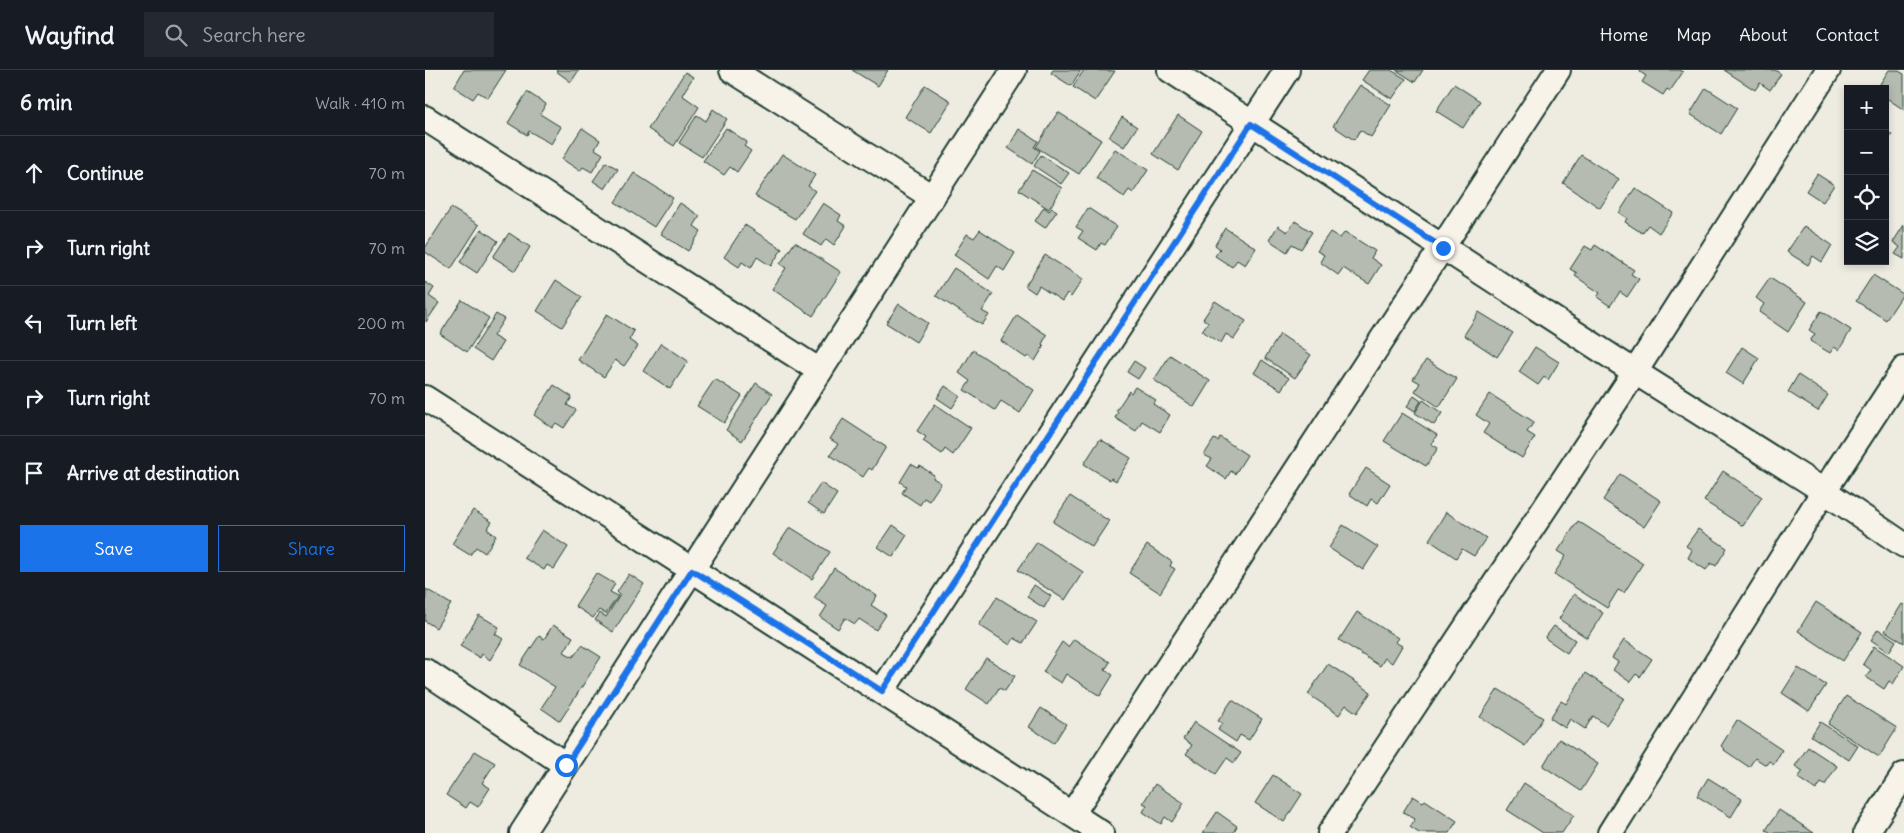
<!DOCTYPE html>
<meta charset="utf-8">
<style>
:root{--surface:#171b24;--page:#242831;--text:#f1f3f6;--muted:#9ea1a6;--line:#363941;--accent:#1a73e8}
body{margin:0;font-family:Delius,sans-serif;background:var(--page);color:var(--text)}
.controls{position:absolute;right:15px;top:15px;display:grid;overflow:hidden;border-radius:0px;box-shadow:0 2px 8px #0003}
.controls button{width:45px;height:45px;display:grid;place-items:center;padding:0;border:0;border-bottom:1px solid var(--line);background:var(--surface);color:var(--text);font:25px sans-serif}
.stop{position:absolute;width:15px;height:15px;margin:-11px;border:4px solid #1a73e8;border-radius:50%;background:#fff}
.stop.end{background:#1a73e8;border-color:#fff;box-shadow:0 1px 5px #0008}
.list{margin:0;padding:0;list-style:none}
h2{display:flex;justify-content:space-between;align-items:center;height:65px;margin:0;padding:0 20px;font-size:21px}
h2 small{font-size:16px;font-weight:400;color:var(--muted)}
.list li{display:grid;grid-template-columns:32px 1fr auto;gap:15px;align-items:center;box-sizing:border-box;height:75px;padding:0 20px;border-top:1px solid var(--line)}
.list b{display:block;font-size:19px;white-space:nowrap}
.list em{font-size:16px;font-style:normal;color:var(--muted)}
.actions{display:flex;gap:10px;padding:15px 20px}
.actions a{flex:1;padding:11px 0;border:1px solid var(--accent);border-radius:0px;text-align:center;font-size:18px;color:var(--accent)}
.actions .main{background:var(--accent);color:#fff}
.icon{flex:none;width:28px;height:28px;fill:none;stroke:currentColor;stroke-width:2;stroke-linecap:round;stroke-linejoin:round}
.map{position:relative;flex:none;width:1479px;height:763px;overflow:hidden}
header{display:flex;align-items:center;gap:30px;box-sizing:border-box;height:70px;padding:0 25px;background:var(--surface);border-bottom:1px solid var(--line)}
header strong{font-size:24px}
nav{display:flex;gap:28px;margin-inline-start:auto;font-size:18px}
.search{width:350px;height:45px;background:var(--page);display:flex;align-items:center;gap:12px;box-sizing:border-box;padding:0 18px;border-radius:0px;color:var(--muted);font-size:19px}
main{display:flex}
aside{flex:1;background:var(--surface)}
.map>svg:first-child{display:block}
</style>
<header>
<strong>Wayfind</strong>
<div class="search"><svg class="icon" aria-label="search" viewBox="0 0 24 24"><circle cx="10" cy="10" r="6"/><path d="M15 15l6 6"/></svg>Search here</div>
<nav><a>Home</a><a>Map</a><a>About</a><a>Contact</a></nav>
</header>
<main>
<aside>
<h2>6 min<small>Walk · 410 m</small></h2>
<ul class="list">
<li><svg class="icon" aria-label="ahead" viewBox="0 0 24 24"><path d="M12 20V5M6 11l6-6 6 6"/></svg><div><b>Continue</b></div><em>70 m</em></li>
<li><svg class="icon" aria-label="right" viewBox="0 0 24 24"><path d="M7 20v-9h11M14 6l5 5-5 5"/></svg><div><b>Turn right</b></div><em>70 m</em></li>
<li><svg class="icon" aria-label="left" viewBox="0 0 24 24"><path d="M17 20v-9H6M10 6l-5 5 5 5"/></svg><div><b>Turn left</b></div><em>200 m</em></li>
<li><svg class="icon" aria-label="right" viewBox="0 0 24 24"><path d="M7 20v-9h11M14 6l5 5-5 5"/></svg><div><b>Turn right</b></div><em>70 m</em></li>
<li><svg class="icon" aria-label="arrive" viewBox="0 0 24 24"><path d="M6 21V4h12l-3 4 3 4H6"/></svg><div><b>Arrive at destination</b></div></li>
</ul>
<div class="actions"><a class="main">Save</a><a>Share</a></div>
</aside>
<div class="map">
<svg width="1479" height="763" viewBox="0 0 1479 763">
<rect width="100%" height="100%" fill="#eeece1"/>
<filter id="ink" filterUnits="userSpaceOnUse"><feTurbulence type="fractalNoise" baseFrequency=".02" numOctaves="2"/><feDisplacementMap in="SourceGraphic" scale="10" xChannelSelector="R" yChannelSelector="G"/><feConvolveMatrix kernelMatrix="1 2 1 2 8 2 1 2 1" color-interpolation-filters="sRGB"/></filter>
<g filter="url(#ink)">
<g fill="#b5bbb0" stroke="#1f3d34">
<path d="M39 0H81L63 28 53 22 48 29 29 17Z"/>
<path d="M132 0H154L146 12 131 1Z"/>
<path d="M427 0H463L453 16Z"/>
<path d="M628 0H656L646 16 626 3Z"/>
<path d="M659 0 690 1 670 31 648 17Z"/>
<path d="M944 0H966L981 9 967 29 937 10Z"/>
<path d="M971 0H998L990 12Z"/>
<path d="M1216 0H1255L1258 2 1245 21 1242 19 1238 25 1217 12 1221 6 1215 2Z"/>
<path d="M1299 0H1350L1356 4 1345 20 1335 13 1330 20Z"/>
<path d="M1464 0H1472L1479 4V40L1460 27 1462 18 1455 14Z"/>
<path d="M260 2 268 7 257 25 274 37 249 76 223 59Z"/>
<path d="M1029 14 1055 31 1038 58 1011 41Z"/>
<path d="M500 15 526 31 506 63 480 47Z"/>
<path d="M935 15 966 35 946 67 935 60 929 70 908 56Z"/>
<path d="M1281 18 1312 38 1296 64 1265 44Z"/>
<path d="M102 22 121 34 115 44 136 57 126 74 104 61 102 65 83 53Z"/>
<path d="M288 39 302 49 277 87 254 73 272 45 281 51Z"/>
<path d="M633 42 676 70 654 104 611 77Z"/>
<path d="M753 45 777 61 753 100 728 84Z"/>
<path d="M697 47 712 57 699 77 684 67Z"/>
<path d="M157 58 175 70 170 79 178 84 167 102 158 97 155 101 137 89Z"/>
<path d="M301 58 322 72 319 76 326 81 312 102 305 97 299 105 278 91Z"/>
<path d="M594 59 613 71 609 77 615 81 607 94 583 78Z"/>
<path d="M1460 61 1467 65 1460 74Z"/>
<path d="M690 79 723 100 708 123 704 120 699 127 671 108Z"/>
<path d="M357 84 390 105 383 116 390 121 370 149 330 126Z"/>
<path d="M616 85 644 103 636 114 609 96Z"/>
<path d="M1156 85 1194 109 1175 138 1138 113Z"/>
<path d="M181 92 193 99 180 119 168 111Z"/>
<path d="M607 100 637 118 624 139 594 120Z"/>
<path d="M209 103 248 128 229 157 190 132Z"/>
<path d="M1392 104 1409 115 1398 132 1381 121Z"/>
<path d="M1210 118 1248 143 1234 163 1223 155 1217 163 1200 152 1202 148 1194 143Z"/>
<path d="M255 133 275 146 269 156 276 161 263 181 236 164Z"/>
<path d="M398 133 416 145 413 151 421 156 409 175 401 169 396 176 378 164Z"/>
<path d="M619 137 624 141 627 138 632 141 620 158 610 151Z"/>
<path d="M26 138 54 155 26 199 0 182V178Z"/>
<path d="M663 138 692 157 680 175 676 173 672 180 653 168 658 161 651 157Z"/>
<path d="M870 151 887 162 876 179 867 174 862 182 844 170 853 156 862 162Z"/>
<path d="M320 155 357 179 346 196 332 187 326 198 317 192 314 197 299 187Z"/>
<path d="M1479 155V189L1470 184 1475 177 1468 172Z"/>
<path d="M1379 156 1407 175 1397 192 1388 186 1383 195 1362 182Z"/>
<path d="M800 158 831 178 820 195 812 190 807 197 790 186 795 179 790 175Z"/>
<path d="M56 159 73 171 52 203 35 192Z"/>
<path d="M555 160 590 183 579 201 572 196 564 209 529 185 542 164 549 168Z"/>
<path d="M905 162 915 168 920 162 950 181 946 188 956 195 944 214 918 198 913 205 895 192 899 185 892 181Z"/>
<path d="M84 163 105 177 90 201 68 187Z"/>
<path d="M370 172 416 202 388 246 347 219 361 198 355 194Z"/>
<path d="M1170 175 1209 200 1206 204 1214 209 1202 227 1195 222 1185 236 1172 227 1175 223 1150 206 1152 203 1145 199 1160 176 1167 180Z"/>
<path d="M620 185 658 209 646 227 642 223 637 231 614 216 610 223 600 216Z"/>
<path d="M529 198 568 224 557 241 564 245 557 255 511 226Z"/>
<path d="M1448 205 1478 224 1461 250 1431 231Z"/>
<path d="M1345 208 1382 232 1363 262 1334 242 1339 234 1331 228Z"/>
<path d="M131 210 157 227 137 257 112 241Z"/>
<path d="M0 212 9 218 4 226 14 233 1 252Z"/>
<path d="M37 230 64 248 42 282 15 264Z"/>
<path d="M790 231 821 251 809 269 801 264 796 273 777 261 783 252 778 249Z"/>
<path d="M474 234 503 253 491 272 461 253Z"/>
<path d="M1396 241 1426 260 1414 280 1409 277 1405 283 1385 271 1390 264 1384 260Z"/>
<path d="M1054 242 1088 263 1072 287 1039 265Z"/>
<path d="M71 244 79 249 68 266 78 272 66 291 48 279Z"/>
<path d="M182 244 209 261 204 270 213 276 199 296 190 290 179 307 153 290Z"/>
<path d="M592 245 622 265 617 274 619 276 610 291 603 286 601 288 576 271Z"/>
<path d="M855 264 886 285 870 308 840 288Z"/>
<path d="M236 273 263 291 245 319 218 301Z"/>
<path d="M1110 277 1134 292 1123 310 1119 307 1113 315 1094 302Z"/>
<path d="M1317 277 1334 288 1318 314 1301 303Z"/>
<path d="M548 280 609 320 595 343 576 331 570 340 539 320 545 311 534 303Z"/>
<path d="M745 285 785 311 769 337 729 310Z"/>
<path d="M837 290 864 308 856 320 829 303Z"/>
<path d="M1001 290 1032 309 1014 337 990 321 995 313 988 309Z"/>
<path d="M709 291 720 298 713 309 702 302Z"/>
<path d="M1373 305 1403 325 1393 341 1363 322Z"/>
<path d="M290 309 317 326 299 353 272 336Z"/>
<path d="M331 313 347 324 317 371 301 360Z"/>
<path d="M129 315 147 327 142 335 151 340 139 358 131 353 127 358 109 345Z"/>
<path d="M520 316 535 326 527 338 512 328Z"/>
<path d="M710 317 731 330 728 334 745 345 735 362 717 351 711 361 690 348 693 342 691 341 704 321 706 323Z"/>
<path d="M1065 324 1109 352 1102 362 1110 367 1097 388 1058 363 1064 354 1051 345Z"/>
<path d="M989 326 996 331 990 341 982 336Z"/>
<path d="M998 330 1017 343 1009 355 990 343Z"/>
<path d="M510 334 546 358 528 385 520 379 517 384 498 371 501 367 492 361Z"/>
<path d="M977 343 1012 365 1006 374 1013 378 1001 396 959 371Z"/>
<path d="M418 349 461 377 447 400 444 398 438 407 405 385 413 374 405 369Z"/>
<path d="M795 367 822 385 810 404 806 401 801 409 782 396 787 389 779 385 789 369 793 371Z"/>
<path d="M675 369 706 388 691 411 686 408 685 410 659 394Z"/>
<path d="M486 394 493 398 495 396 509 405 508 408 516 413 504 431 499 428 495 435 477 423 481 416 475 412Z"/>
<path d="M941 398 965 414 953 433 946 429 942 436 924 424Z"/>
<path d="M1298 401 1337 427 1318 456 1279 431Z"/>
<path d="M1195 404 1236 431 1219 457 1178 430Z"/>
<path d="M396 413 412 424 399 444 383 433Z"/>
<path d="M645 426 684 451 667 477 628 452Z"/>
<path d="M48 440 67 452 62 459 71 466 60 483 51 477 45 485 27 474Z"/>
<path d="M1021 442 1061 468 1049 486 1037 479 1031 488 1004 470Z"/>
<path d="M1153 451 1218 493 1199 523 1193 520 1182 538 1129 504 1141 486 1133 481Z"/>
<path d="M468 455 482 465 468 487 453 477Z"/>
<path d="M918 455 953 477 938 500 904 478Z"/>
<path d="M365 457 405 482 387 509 348 483Z"/>
<path d="M1273 459 1302 478 1291 496 1286 493 1281 500 1263 488 1267 480 1261 476Z"/>
<path d="M117 460 143 477 129 499 122 495 119 500 99 488Z"/>
<path d="M612 472 658 502 640 530 593 500Z"/>
<path d="M722 475 747 492 745 496 750 499 735 523 704 503Z"/>
<path d="M409 498 452 526 446 535 461 545 451 560 434 549 430 554 420 548 413 559 395 547 402 536 389 528Z"/>
<path d="M171 503 190 514 185 522 193 526 181 544 174 540 168 548 150 536Z"/>
<path d="M204 504 219 514 188 562 170 550 175 543 181 547 195 525 192 522Z"/>
<path d="M609 515 626 526 619 538 602 527Z"/>
<path d="M1 519 26 534 11 558 0 551Z"/>
<path d="M1149 524 1178 543 1162 568 1134 549Z"/>
<path d="M572 527 612 552 598 573 589 568 585 575 554 555Z"/>
<path d="M1391 532 1437 562 1418 591 1373 561Z"/>
<path d="M1477 534 1479 535V573L1460 561Z"/>
<path d="M932 542 973 568 970 572 977 576 967 593 960 588 955 596 914 570Z"/>
<path d="M54 545 74 557 70 564 78 569 65 590 57 584 55 588 35 576Z"/>
<path d="M128 555 148 567 139 582 148 587 157 575 176 587 135 651 116 638 130 617 95 595 114 566 119 569Z"/>
<path d="M1129 556 1150 570 1142 583 1120 568Z"/>
<path d="M1453 559 1471 571 1464 582 1446 570Z"/>
<path d="M649 569 685 592 680 600 688 605 675 626 641 604 636 613 618 602 637 572 643 577Z"/>
<path d="M1199 570 1227 589 1215 607 1211 604 1205 612 1188 600 1193 592 1187 588Z"/>
<path d="M1449 576 1479 596 1468 614 1464 611 1459 619 1441 607 1446 600 1438 594Z"/>
<path d="M561 588 590 606 580 621 574 618 564 634 541 619Z"/>
<path d="M903 594 946 622 932 643 921 635 914 645 883 624Z"/>
<path d="M1373 598 1401 615 1384 641 1357 623Z"/>
<path d="M1160 603 1199 628 1181 655 1168 646 1160 659 1145 649 1140 658 1125 648 1136 631 1141 634Z"/>
<path d="M1073 619 1118 648 1100 676 1055 647Z"/>
<path d="M1421 626 1472 658 1454 687 1403 654Z"/>
<path d="M807 630 837 649 824 670 815 665 811 672 793 660 797 653 793 651Z"/>
<path d="M616 638 641 654 629 673 604 657Z"/>
<path d="M1312 650 1357 680 1349 694 1344 691 1341 695 1330 688 1324 697 1299 680 1300 679 1296 676Z"/>
<path d="M769 652 816 683 809 693 802 688 791 704 761 684 767 675 758 669Z"/>
<path d="M1395 652 1433 676 1424 690 1386 666Z"/>
<path d="M1134 669 1173 694 1156 721 1118 696Z"/>
<path d="M1383 677 1412 696 1400 715 1396 713 1391 720 1373 708 1378 701 1370 696Z"/>
<path d="M50 681 70 693 57 713 65 718 53 737 45 732 41 738 21 725Z"/>
<path d="M848 705 877 724 859 752 830 733Z"/>
<path d="M1283 708 1317 729 1306 747 1272 726Z"/>
<path d="M1099 713 1149 745 1137 763H1118L1082 740Z"/>
<path d="M730 714 759 733 747 752 740 747 736 754 718 742 722 735 718 733Z"/>
<path d="M988 726 998 732 1000 730 1032 751 1024 763H994L985 757 990 749 978 742Z"/>
<path d="M1354 740 1389 763H1347L1341 760Z"/>
<path d="M792 742 812 756 808 763H778Z"/>
</g>
<g fill="none" stroke-linecap="round" stroke-linejoin="round">
<g stroke="#1f3d34" stroke-width="28">
<g id="minor">
<path d="M307 0 507 127"/>
<path d="M745 0 1210 302 1399 421 1479 475"/>
<path d="M0 48 395 301"/>
<path d="M0 328 676 763"/>
<path d="M0 601 141 695"/>
<path d="M457 621 862 0"/>
<path d="M647 744 1133 0"/>
<path d="M97 763 589 0"/>
<path d="M905 763 1210 302 1403 0"/>
<path d="M1185 763 1399 421 1479 299"/>
<path d="M1441 763 1479 705"/>
</g>
</g>
<use href="#minor" stroke="#f7f3e8" stroke-width="24"/>
</g>
</g>
<g fill="none" stroke-linecap="round" stroke-linejoin="round" filter="url(#ink)">
<path stroke="#1a73e8" stroke-width="6" d="M141 695 267 500 457 621 826 54 1018 178"/>
</g>
</svg>
<div class="controls">
<button>+</button>
<button>−</button>
<button><svg class="icon" aria-label="locate" viewBox="0 0 24 24"><circle cx="12" cy="12" r="6"/><path d="M12 2v4M12 18v4M2 12h4M18 12h4"/></svg></button>
<button><svg class="icon" aria-label="layers" viewBox="0 0 24 24"><path d="M12 4l9 5-9 5-9-5zM3 14l9 5 9-5"/></svg></button>
</div>
<div class="stop" style="left:141px;top:695px"></div>
<div class="stop end" style="left:1018px;top:178px"></div>
</div>
</main>
